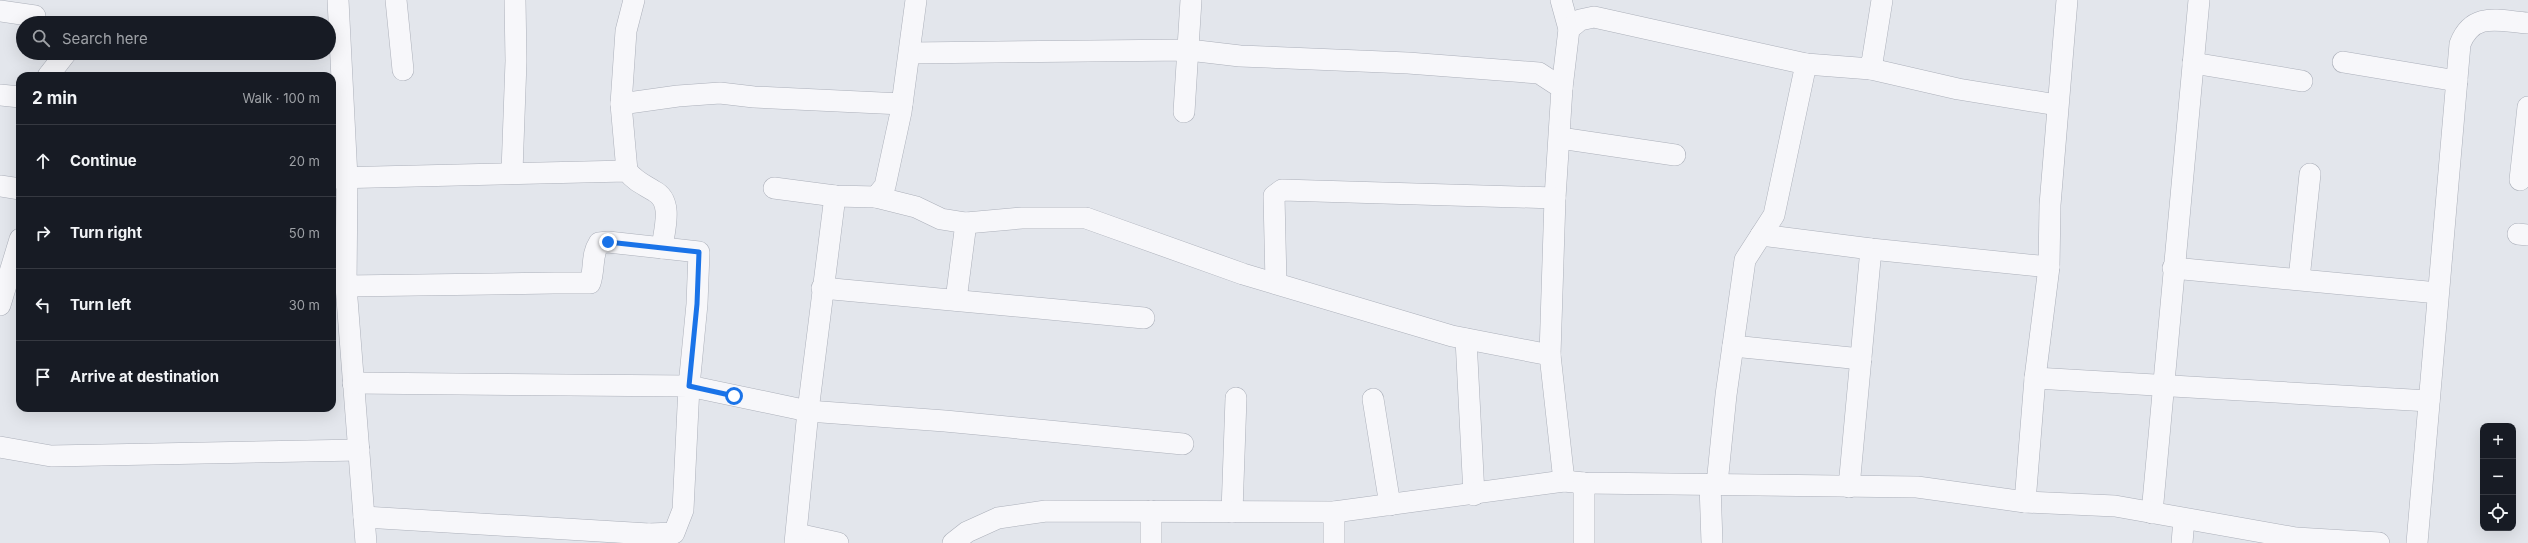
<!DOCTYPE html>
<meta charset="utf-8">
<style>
:root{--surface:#171b24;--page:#242831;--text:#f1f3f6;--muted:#9ea1a6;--line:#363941}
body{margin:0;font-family:Inter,sans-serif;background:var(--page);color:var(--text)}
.controls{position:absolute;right:12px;bottom:12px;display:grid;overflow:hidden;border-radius:8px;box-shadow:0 4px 16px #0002}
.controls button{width:36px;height:36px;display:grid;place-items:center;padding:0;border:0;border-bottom:1px solid var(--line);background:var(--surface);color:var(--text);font:20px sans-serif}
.stop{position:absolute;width:12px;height:12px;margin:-9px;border:3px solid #1a73e8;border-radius:50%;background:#fff}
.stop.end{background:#1a73e8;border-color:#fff;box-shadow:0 1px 4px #0008}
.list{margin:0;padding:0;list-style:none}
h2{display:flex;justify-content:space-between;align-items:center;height:52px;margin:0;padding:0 16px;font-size:17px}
h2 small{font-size:13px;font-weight:400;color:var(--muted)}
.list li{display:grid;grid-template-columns:26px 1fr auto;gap:12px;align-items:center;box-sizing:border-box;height:72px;padding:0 16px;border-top:1px solid var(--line)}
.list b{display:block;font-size:15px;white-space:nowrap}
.list em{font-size:13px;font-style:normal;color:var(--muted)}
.icon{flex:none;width:22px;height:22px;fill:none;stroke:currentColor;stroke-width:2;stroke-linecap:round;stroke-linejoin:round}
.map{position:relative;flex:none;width:2528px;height:543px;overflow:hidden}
.search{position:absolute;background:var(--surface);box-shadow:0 4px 16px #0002;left:16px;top:16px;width:320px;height:44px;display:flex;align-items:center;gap:10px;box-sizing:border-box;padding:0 14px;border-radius:22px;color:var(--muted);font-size:15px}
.panel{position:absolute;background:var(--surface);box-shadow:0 4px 16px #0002;left:16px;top:72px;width:320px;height:340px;border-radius:12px}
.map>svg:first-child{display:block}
</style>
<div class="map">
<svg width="2528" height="543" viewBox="0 0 2528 543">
<rect width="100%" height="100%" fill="#e3e6ec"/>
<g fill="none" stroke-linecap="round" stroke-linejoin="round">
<g stroke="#acb0ba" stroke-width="22">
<g id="street">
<path d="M338 0 347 178 346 286 366 543"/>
<path d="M396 0 403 70"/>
<path d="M1561 0 1569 29"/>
<path d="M0 11 35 16"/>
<path d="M910 53 1189 50 1240 56 1408 63 1539 73 1562 88 1555 198 1550 355 1564 481"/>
<path d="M2343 62 2457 81"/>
<path d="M2193 63 2302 81"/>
<path d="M1871 69 1958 89 2057 105"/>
<path d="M48 76 66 53"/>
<path d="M1562 88 1569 29 1580 20 1594 17 1806 64"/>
<path d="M0 95 20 97"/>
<path d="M621 104 626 31 634 0"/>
<path d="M1184 112 1191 0"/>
<path d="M1560 138 1675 155"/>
<path d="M627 171 621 104 678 96 720 93 754 97 902 104"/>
<path d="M512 172 516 61 515 0"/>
<path d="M333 178 627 171C636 182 643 184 654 191 674 201 664 230 662 248"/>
<path d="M2520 180 2528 107"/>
<path d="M0 186 20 189"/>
<path d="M774 188 835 196 876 197 885 186 901 112 916 0"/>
<path d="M876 197 916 207 941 219 966 223 1022 218H1086L1243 274 1452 336 1550 355"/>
<path d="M2518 234 2528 235"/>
<path d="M1761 235 1871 249 2049 267"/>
<path d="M2173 268 2438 293"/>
<path d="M2299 279 2310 174"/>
<path d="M1276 283 1274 196 1282 190 1555 198"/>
<path d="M346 286 554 283H590C595 269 591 255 599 243L608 242 699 252 697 304 689 386 808 411 945 421 1183 444"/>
<path d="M822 288 1144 318"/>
<path d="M956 300 966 223"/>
<path d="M0 305 20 239"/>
<path d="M1466 339 1474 495"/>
<path d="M1733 346 1861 359"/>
<path d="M2035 378 2429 401"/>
<path d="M353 383 689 386 683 510 674 533 649 534"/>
<path d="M1373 399 1390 505"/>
<path d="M0 447 51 456 359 450"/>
<path d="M1710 484 1712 543"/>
<path d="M1717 484 1726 395 1745 260 1774 215 1806 64 1871 69 1882 0"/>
<path d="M1849 487 1871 249"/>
<path d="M2025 502 2035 378 2049 267 2050 205 2067 0"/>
<path d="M1151 511V543"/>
<path d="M1232 512 1236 398"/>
<path d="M1334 512V543"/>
<path d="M2152 513 2199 0"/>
<path d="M364 517 649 534V543"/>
<path d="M797 534 838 543"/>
<path d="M795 543 808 411 835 196"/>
<path d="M953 543 967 532 998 518 1046 511 1334 512 1564 481 1584 483 1917 487 2025 502 2115 506 2296 538 2379 543"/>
<path d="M1584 543V483"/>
<path d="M2182 543 2184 519"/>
<path d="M2417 543 2460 44C2473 11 2499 21 2528 23"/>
</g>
</g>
<use href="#street" stroke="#f7f7fa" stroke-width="21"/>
</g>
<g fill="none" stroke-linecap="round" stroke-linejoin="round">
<path stroke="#1a73e8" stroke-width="5" d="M608 242 699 252 697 304 689 386 734 396"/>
</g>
</svg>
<div class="controls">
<button>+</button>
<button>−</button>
<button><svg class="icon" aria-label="locate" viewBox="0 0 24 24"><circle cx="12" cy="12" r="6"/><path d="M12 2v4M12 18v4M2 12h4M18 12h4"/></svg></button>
</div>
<div class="stop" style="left:734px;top:396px"></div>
<div class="stop end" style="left:608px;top:242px"></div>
<div class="search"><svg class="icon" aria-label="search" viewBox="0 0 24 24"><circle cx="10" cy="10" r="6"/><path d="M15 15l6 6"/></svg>Search here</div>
<section class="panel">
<h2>2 min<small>Walk · 100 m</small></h2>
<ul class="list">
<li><svg class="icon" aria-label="ahead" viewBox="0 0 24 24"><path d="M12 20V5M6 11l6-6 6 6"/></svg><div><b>Continue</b></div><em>20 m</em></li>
<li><svg class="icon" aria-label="right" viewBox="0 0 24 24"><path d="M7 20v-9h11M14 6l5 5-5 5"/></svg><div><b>Turn right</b></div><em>50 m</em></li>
<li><svg class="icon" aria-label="left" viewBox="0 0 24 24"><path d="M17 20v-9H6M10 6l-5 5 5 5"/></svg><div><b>Turn left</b></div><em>30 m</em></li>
<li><svg class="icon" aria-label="arrive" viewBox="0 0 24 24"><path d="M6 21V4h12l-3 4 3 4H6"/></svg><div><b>Arrive at destination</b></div></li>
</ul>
</section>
</div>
